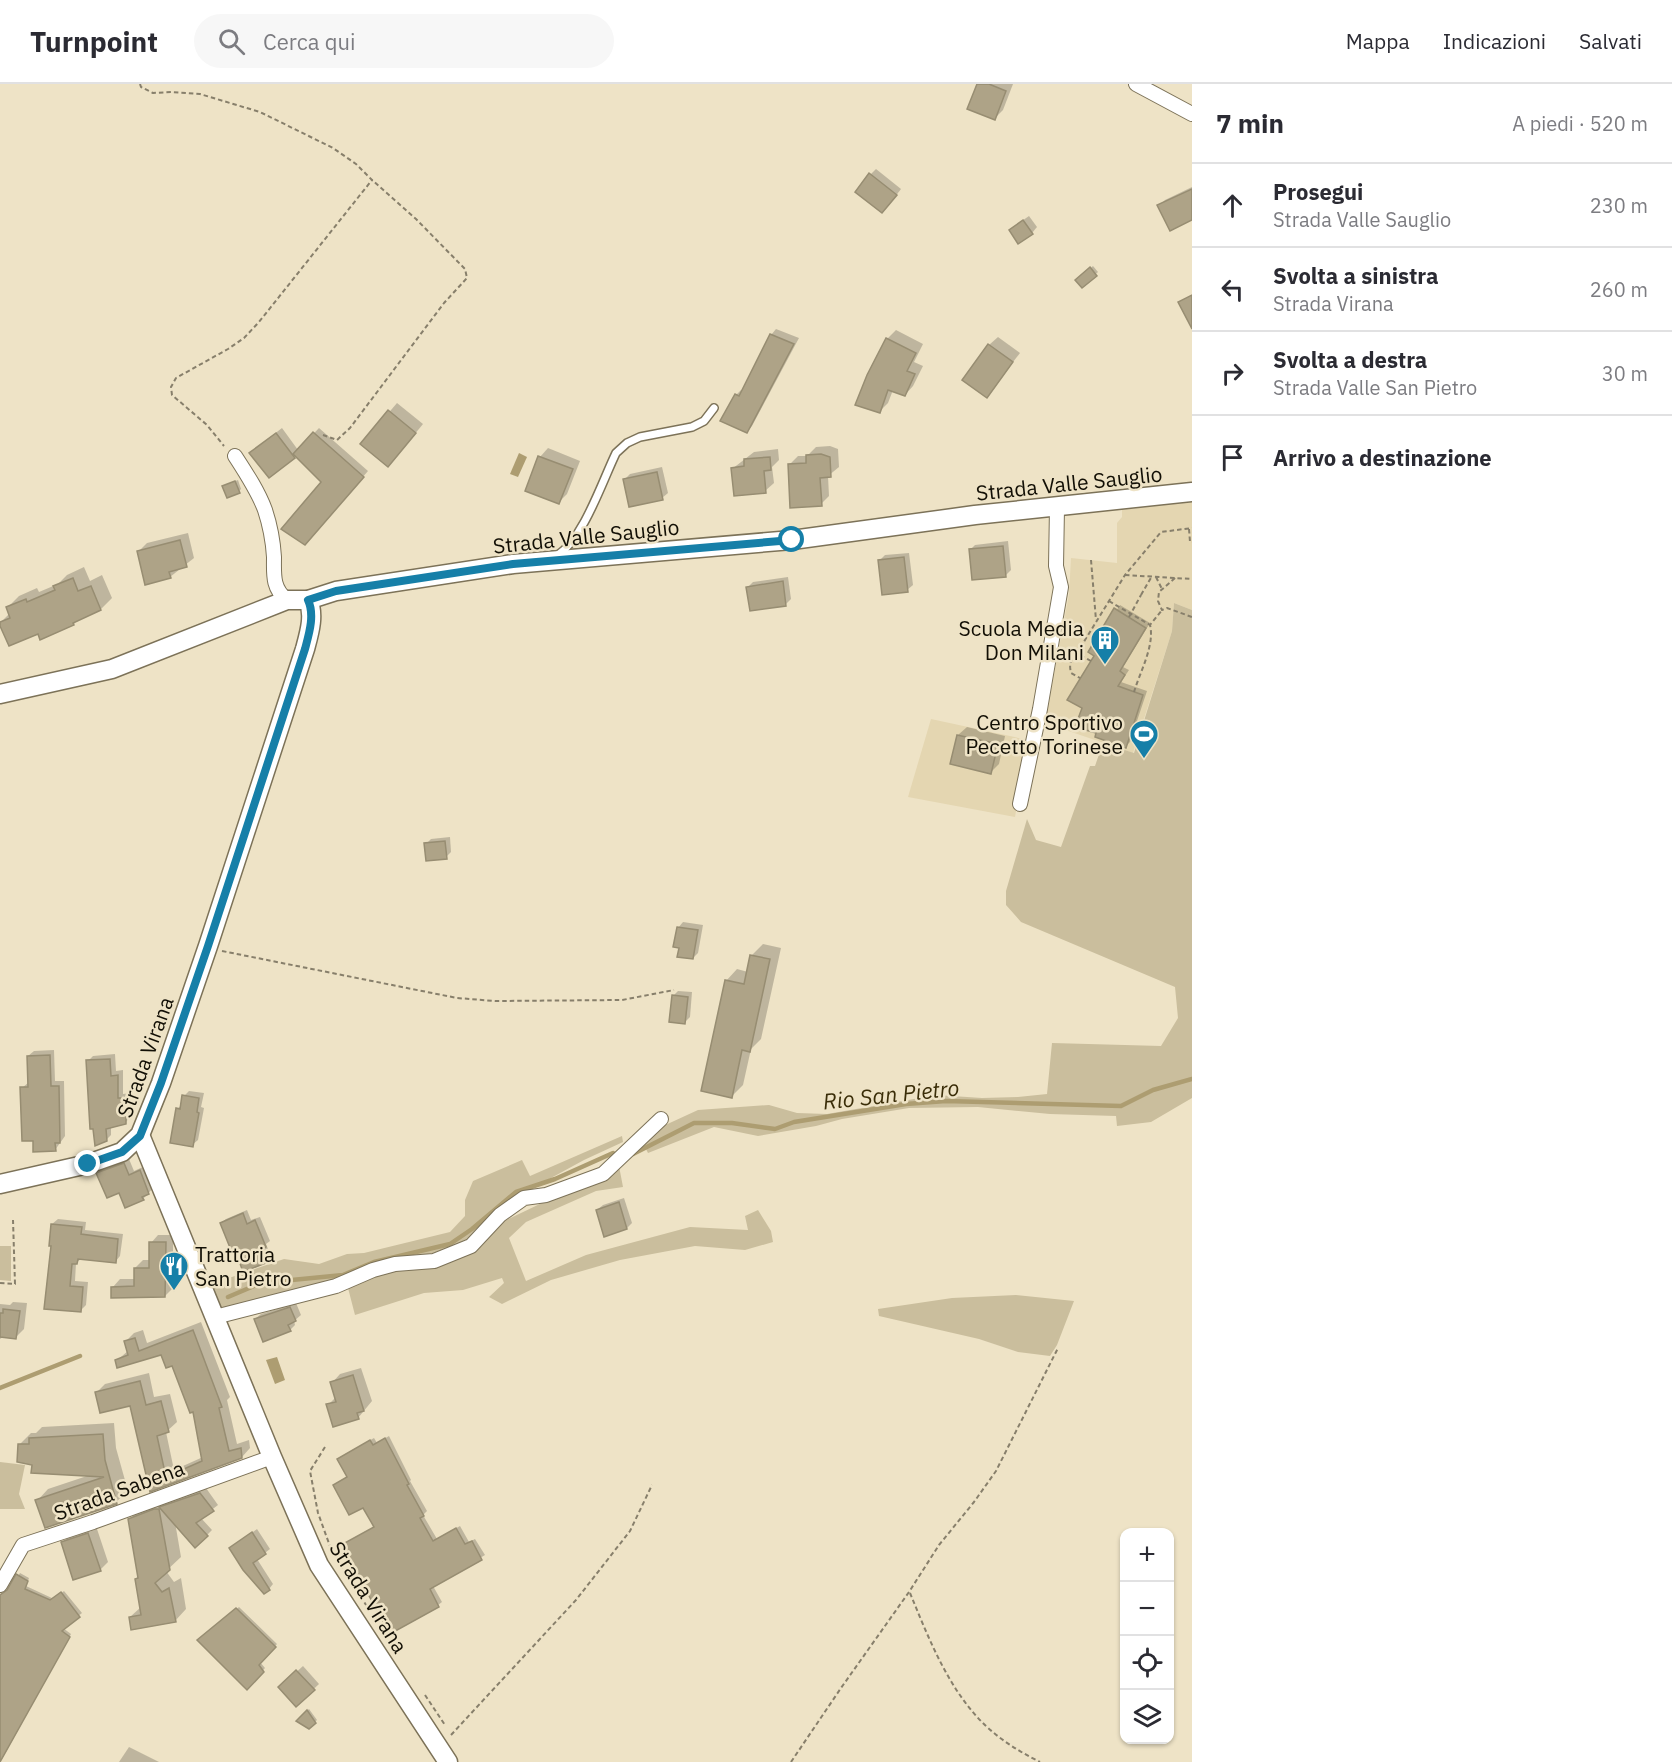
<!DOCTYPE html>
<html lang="it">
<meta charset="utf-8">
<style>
:root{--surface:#fff;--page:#f7f7f7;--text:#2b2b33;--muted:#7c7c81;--line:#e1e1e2}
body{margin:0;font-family:"IBM Plex Sans",sans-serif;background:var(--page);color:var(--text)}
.controls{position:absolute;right:18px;bottom:18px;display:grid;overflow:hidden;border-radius:12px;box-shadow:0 2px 4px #0004}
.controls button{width:54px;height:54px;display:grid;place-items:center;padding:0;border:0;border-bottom:2px solid var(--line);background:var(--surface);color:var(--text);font:30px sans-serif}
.stop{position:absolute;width:18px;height:18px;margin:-14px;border:4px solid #167fa8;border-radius:50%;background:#fff}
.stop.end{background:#167fa8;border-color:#fff;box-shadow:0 2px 6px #0008}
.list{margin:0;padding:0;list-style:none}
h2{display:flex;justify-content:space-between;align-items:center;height:78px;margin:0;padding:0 24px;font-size:26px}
h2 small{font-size:20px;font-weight:400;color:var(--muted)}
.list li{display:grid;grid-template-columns:39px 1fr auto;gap:18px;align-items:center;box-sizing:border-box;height:84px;padding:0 24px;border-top:2px solid var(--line)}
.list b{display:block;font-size:22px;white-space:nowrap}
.list p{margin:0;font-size:20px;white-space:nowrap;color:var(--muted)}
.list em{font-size:20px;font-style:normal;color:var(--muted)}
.icon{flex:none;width:33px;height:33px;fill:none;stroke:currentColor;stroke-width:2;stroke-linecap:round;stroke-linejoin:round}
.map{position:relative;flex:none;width:1192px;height:1678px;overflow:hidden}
header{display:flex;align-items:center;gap:36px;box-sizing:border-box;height:84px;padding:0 30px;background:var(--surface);border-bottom:2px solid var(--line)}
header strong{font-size:28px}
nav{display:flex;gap:33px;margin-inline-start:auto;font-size:21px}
.search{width:420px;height:54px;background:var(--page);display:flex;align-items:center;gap:15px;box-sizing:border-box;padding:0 21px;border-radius:33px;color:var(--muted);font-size:22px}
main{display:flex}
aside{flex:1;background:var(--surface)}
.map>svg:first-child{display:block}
</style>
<header>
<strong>Turnpoint</strong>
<div class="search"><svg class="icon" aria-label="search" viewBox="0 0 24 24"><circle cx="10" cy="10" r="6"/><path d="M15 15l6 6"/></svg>Cerca qui</div>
<nav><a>Mappa</a><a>Indicazioni</a><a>Salvati</a></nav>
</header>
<main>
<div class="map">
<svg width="1192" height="1678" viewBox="0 0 1192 1678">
<rect width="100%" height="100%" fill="#eee3c6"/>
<g fill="#e4d6b1">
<path d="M1192 418V526L1174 519 1172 547 1133 669 1045 639 1069 510 1071 474 1117 479V439L1122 433V426Z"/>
<path d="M931 635 1028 656 1015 733 908 713Z"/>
</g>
<g fill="#cabe9d">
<path d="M1174 519 1192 526V1014L1151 1038 1117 1042 1116 1032 1050 1030 978 1023 909 1024 842 1035 816 1042 758 1052 714 1043 648 1069 644 1061 661 1043 698 1026 769 1021 797 1029 827 1030 937 1011 982 1014 1018 1013 1047 1010 1052 959 1161 962 1178 934 1175 903 1021 838 1006 821V807L1027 735 1036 756 1061 763 1090 682H1095L1103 659 1134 669 1172 547Z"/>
<path d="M622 1052 623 1058 584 1076 540 1100 495 1129 472 1154 433 1169 394 1176 345 1194 231 1223H220L213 1203 229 1194 284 1175 319 1180 347 1170 364 1169 450 1148 465 1132V1116L473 1097 522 1076 530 1092Z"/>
<path d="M619 1082 623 1103 596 1107 526 1138 509 1154 526 1197 586 1171 690 1143 748 1146 745 1132 758 1126 771 1147 773 1158 745 1166 695 1162 620 1176 551 1196 502 1220 489 1213 504 1199 502 1194 463 1206 424 1209 355 1231 348 1204 374 1190 433 1181 500 1139Z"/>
<path d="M0 1162H11V1197L0 1196Z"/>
<path d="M1016 1211 1074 1217 1057 1261 1050 1272 1018 1268 979 1255 879 1232 878 1225 952 1214Z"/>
<path d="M0 1378 25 1381 19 1410 25 1425H0Z"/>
</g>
<g fill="#ad9d71">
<path d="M519 369 527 373 518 393 510 390Z"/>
<path d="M277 1273 285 1296 275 1300 266 1276Z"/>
</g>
<g fill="#0003">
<path d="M978 0H1013L1003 26 995 34Z"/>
<path d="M876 85 901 105 888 122 871 90Z"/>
<path d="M1192 103V135L1171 145 1159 122 1165 116Z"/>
<path d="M1029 132 1037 143 1032 149 1016 141Z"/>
<path d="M1093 182 1098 188 1082 202 1077 196Z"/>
<path d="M776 245 799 254 752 342 747 348 736 311 741 306 744 307 771 251Z"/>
<path d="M896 246 923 260 914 278 923 282 913 302 905 311 893 306 888 319 880 327 887 255Z"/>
<path d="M998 253 1020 269 987 312 989 261Z"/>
<path d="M397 319 423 340 396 373 362 360Z"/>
<path d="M282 344 298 366 319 344 368 387 310 454 324 398 296 371 294 373 256 364Z"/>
<path d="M830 362 838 365 839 383 828 392 829 412 821 420 789 381 798 372H807L816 363Z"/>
<path d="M548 364 580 377 567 410 559 418 527 406 540 373Z"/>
<path d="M778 365 779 376 772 383 774 399 765 407 732 385 754 368Z"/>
<path d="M662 383 668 409 662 414 624 396 630 390Z"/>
<path d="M238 396 241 405 239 407 226 401Z"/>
<path d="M188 449 194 474 170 493 138 468 147 459Z"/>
<path d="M1008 457 1011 486 1006 491 970 466 975 461Z"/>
<path d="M909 469 913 501 907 506 879 477 885 471Z"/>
<path d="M84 483 90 497 102 491 112 514 101 525 79 534 74 540 41 554 38 548 0 539 10 529 7 524 19 512 37 504 39 508 58 500 67 491Z"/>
<path d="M788 493 791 515 786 520 748 503 753 498Z"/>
<path d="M1120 521 1150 539 1123 583 1129 586 1121 598 1147 607 1130 658 1126 662 1096 571 1090 567Z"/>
<path d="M967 643 1005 652 999 680 991 688 958 651Z"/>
<path d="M450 753 451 768 446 773 426 760 431 755Z"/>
<path d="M683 838 703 841 698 869 693 874 680 862 678 844Z"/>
<path d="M763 860 781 864 761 955 751 965 743 1001 732 1012 726 897 737 885 748 888 752 871Z"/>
<path d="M678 907 692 908 690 933 684 939 673 912Z"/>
<path d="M54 966 55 997H64L65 1052 55 1066 34 1055 22 1004 29 998 28 972 34 967Z"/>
<path d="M115 970 116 987 123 986V1010L131 1009 130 1033 125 1039 111 1042V1051L106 1056 88 977 93 972Z"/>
<path d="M189 1007 204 1009 201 1023 204 1024 198 1056 192 1061 177 1025 182 1021 184 1012Z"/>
<path d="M129 1075 134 1087 145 1082 154 1103 143 1115 120 1107 98 1089 103 1084Z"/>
<path d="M624 1114 632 1139 627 1144 597 1126 603 1121Z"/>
<path d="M247 1126 251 1136 260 1133 270 1157 266 1160 271 1172 267 1177 221 1139 226 1135Z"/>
<path d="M58 1135 86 1138 85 1146 123 1150 120 1172 115 1178 82 1174 76 1179 75 1197 88 1198 86 1221 80 1227 52 1161V1140Z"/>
<path d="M158 1151H173V1204L165 1212 113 1203 120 1195H135V1184L143 1176H150L151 1159Z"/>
<path d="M13 1218 27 1219 24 1245 16 1253 4 1252 0 1255V1220L10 1221Z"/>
<path d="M296 1219 301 1231 294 1237 295 1241 290 1246 255 1235 261 1230Z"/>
<path d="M201 1238 230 1313 227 1316 237 1360 249 1356 250 1364 242 1373 151 1406 131 1320 96 1309 105 1300 149 1289 154 1313 170 1310 177 1338 166 1348 174 1386 203 1373 194 1326 173 1280 162 1270 116 1277 128 1267 125 1258 134 1249 143 1246 147 1259Z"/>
<path d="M361 1284 372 1317 358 1334 328 1321 336 1313 332 1299 340 1290Z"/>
<path d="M114 1339 116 1364 128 1407 116 1418 37 1417 48 1405 90 1391 34 1379 20 1360 31 1349H36L42 1343Z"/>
<path d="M389 1352 411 1396 410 1397 427 1427 423 1431 437 1455 460 1442 469 1458 475 1455 485 1471 433 1502 442 1518 438 1521 391 1548 343 1461 375 1442 364 1422 334 1401 349 1392 339 1375 342 1372 374 1354 377 1359Z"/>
<path d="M206 1404 218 1421 201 1434 212 1446 207 1451 175 1438 181 1473 166 1487 174 1498 181 1494 186 1525 175 1537 130 1533 141 1523 136 1495 139 1492 129 1436 141 1424 170 1414 171 1417Z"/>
<path d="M96 1442 108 1478 100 1486 62 1459 71 1450Z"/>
<path d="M257 1445 270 1465 257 1475 273 1500 269 1505 231 1464Z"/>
<path d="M20 1489 29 1494 26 1502 54 1515 64 1507 82 1529 63 1544 71 1550 2 1675 0 1674V1514L10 1505Z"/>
<path d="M239 1523 277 1560 260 1578 265 1584 247 1604 200 1556Z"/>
<path d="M303 1582 319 1600 297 1621 280 1603Z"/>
<path d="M309 1625 317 1636 309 1643 298 1636Z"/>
<path d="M129 1663 159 1678H119Z"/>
</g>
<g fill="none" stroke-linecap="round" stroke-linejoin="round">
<g stroke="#ad9d71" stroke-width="4.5">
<path d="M633 1070 694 1039H732L775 1045 794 1038 906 1020 946 1017 1121 1022 1153 1006 1192 995"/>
<path d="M228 1213 261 1199 343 1191 374 1178 450 1160 472 1145 516 1108 555 1095 613 1069"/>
<path d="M0 1304 80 1272"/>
</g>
</g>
<g fill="#aea387" stroke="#978d72" stroke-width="1.5">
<path d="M977 0H989L1006 7 995 36 967 25Z"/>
<path d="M869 89 897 111 882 129 855 108Z"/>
<path d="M1192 105V136L1170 147 1157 121Z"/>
<path d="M1023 136 1033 150 1018 160 1009 146Z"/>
<path d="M1090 183 1097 192 1082 204 1075 196Z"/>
<path d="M1192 211V245L1178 218Z"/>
<path d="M770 250 794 260 747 349 720 337 735 310 739 312Z"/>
<path d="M886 254 916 269 907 287 915 290 905 312 888 306 880 329 855 321 867 291Z"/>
<path d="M988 260 1013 278 987 314 962 296Z"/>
<path d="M388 326 416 349 388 383 360 360Z"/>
<path d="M313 348 364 393 305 461 281 445 321 398 293 370Z"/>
<path d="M276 349 295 374 269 394 249 369Z"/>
<path d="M821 370 830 373 831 393 820 394 822 422 790 424 788 380 806 379V371Z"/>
<path d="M538 372 573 385 559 420 525 407Z"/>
<path d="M770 373 771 386 764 387 766 409 734 412 731 384 744 382V375Z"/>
<path d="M657 388 663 416 629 423 623 395Z"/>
<path d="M235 397 240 409 227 414 222 402Z"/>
<path d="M180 456 187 483 169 488 171 494 145 501 137 467Z"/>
<path d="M1003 462 1006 493 972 496 969 465Z"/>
<path d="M904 473 908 508 882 511 878 476Z"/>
<path d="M73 494 78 507 91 502 101 526 73 539 74 541 40 556 38 550 9 562 0 542V538L10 534 6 523 26 515 27 518 55 506 53 502Z"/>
<path d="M783 497 786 522 750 527 746 503Z"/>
<path d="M1114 524 1146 544 1120 587 1125 591 1118 602 1143 611 1126 664 1095 653 1096 649 1075 643 1082 624 1067 616 1094 572 1088 568Z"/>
<path d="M957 651 998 660 991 690 950 680Z"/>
<path d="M445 757 447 775 426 777 424 759Z"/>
<path d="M677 843 698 846 693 875 677 873 679 864 673 863Z"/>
<path d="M750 871 770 875 750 968 742 966 732 1014 701 1007 725 896 744 900Z"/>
<path d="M672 911 688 913 685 940 669 938Z"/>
<path d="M50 971 51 1002H59L60 1059H55L56 1067 33 1068V1057H22L20 1003H28L27 972Z"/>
<path d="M110 975 111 992 118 991V1014H126V1040L106 1045 107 1057 95 1062 93 1045H90L86 976Z"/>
<path d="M182 1011 199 1014 197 1028 199 1029 193 1063 170 1059 176 1024 180 1025Z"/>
<path d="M124 1079 129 1091 140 1086 149 1110 142 1113 144 1116 125 1124 119 1109 107 1114 96 1089Z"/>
<path d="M619 1118 627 1145 604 1153 596 1126Z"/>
<path d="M243 1129 247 1140 255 1136 266 1163 262 1165 268 1178 243 1188 238 1174 235 1176 220 1139Z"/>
<path d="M51 1140 82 1143 81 1150 118 1155 116 1179 78 1175 77 1180H72L70 1202 83 1203 81 1228 44 1225 51 1162H49Z"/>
<path d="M149 1158H166L165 1213 111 1214V1203L134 1202V1184H149Z"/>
<path d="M290 1223 296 1237 288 1241 291 1247 263 1258 254 1235Z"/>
<path d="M3 1225 20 1227 16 1255 0 1253V1229H3Z"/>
<path d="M193 1246 222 1323 219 1324 229 1367 241 1364 242 1374 150 1408 130 1322 100 1329 95 1308 140 1297 146 1321 161 1317 169 1348 157 1352 166 1393 202 1377 193 1328 190 1329 172 1282 166 1284 161 1271 117 1284 115 1276 128 1271 124 1257 135 1254 139 1267Z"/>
<path d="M353 1291 364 1327 357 1329 359 1335 333 1343 326 1320 336 1318 330 1298Z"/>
<path d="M103 1350 105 1376 117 1420 45 1444 35 1416 104 1393 31 1389 32 1381 17 1378 18 1360H29V1354Z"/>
<path d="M385 1354 409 1400 407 1401 424 1432 420 1434 433 1457 456 1444 465 1460 472 1457 482 1476 430 1505 439 1523 390 1550 341 1461 374 1443 363 1424 349 1431 333 1401 347 1393 337 1375 370 1356 373 1361Z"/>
<path d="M200 1409 214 1427 196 1439 208 1452 195 1464 159 1423Z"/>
<path d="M154 1425H159L170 1486 155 1499 162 1508 169 1504 176 1538 131 1546 129 1533 141 1531 135 1495 138 1494 128 1435Z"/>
<path d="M252 1448 266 1470 253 1479 270 1506 264 1510 243 1486 229 1464Z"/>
<path d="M88 1449 101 1487 73 1496 61 1458Z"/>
<path d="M16 1490 28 1497 25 1505 50 1516 61 1508 80 1533 62 1547 70 1553 0 1678V1511L7 1506Z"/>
<path d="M236 1524 276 1563 259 1581 264 1588 247 1606 197 1556Z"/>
<path d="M296 1586 315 1606 296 1623 278 1603Z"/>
<path d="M307 1626 316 1639 309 1645 296 1637Z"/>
</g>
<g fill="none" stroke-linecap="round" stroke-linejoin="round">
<g stroke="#7c7258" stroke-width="10">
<path id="service" d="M558 471C584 453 602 398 616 369L627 359 640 353 692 343 704 337 714 324"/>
</g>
<g stroke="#7c7258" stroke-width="16">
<g id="minor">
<path d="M1136 0 1192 30"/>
<path d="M235 372C246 389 258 407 265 426 270 441 273 457 274 473 274 490 272 504 287 516"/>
<path d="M1020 720 1040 625 1061 503 1056 482 1057 424"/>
<path d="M215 1233 336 1202 373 1186 395 1180 434 1177 471 1162 500 1131 524 1114 546 1111 603 1090 661 1035"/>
<path d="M0 1501 23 1461 93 1438 272 1373"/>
</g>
</g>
<g stroke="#7c7258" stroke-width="21">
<g id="tertiary">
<path d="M0 610 112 585 287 516H308L336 507 513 480 792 456 975 431 1192 408"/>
<path d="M140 1051 272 1373 319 1481 448 1678"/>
<path d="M0 1100 88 1080 122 1068 140 1051 161 999 208 862 305 565C309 550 315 531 308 516"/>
</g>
</g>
<g stroke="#877f6b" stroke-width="2" stroke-dasharray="4.5 3" stroke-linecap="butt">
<path d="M140 0 141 3 153 9 172 8 200 10 260 28 333 64 356 80 372 96 259 238 244 254 228 265 176 294 171 303 172 311 207 341 224 362"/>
<path d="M323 351 337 356 350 344 444 219 467 194 465 185 416 135 372 96"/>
<path d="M1189 445 1190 458H1192"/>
<path d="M1091 476 1096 536"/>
<path d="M1125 491 1192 495"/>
<path d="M1156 493 1162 505"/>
<path d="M1175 494 1159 508 1158 517 1162 526 1167 524 1192 533"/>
<path d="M1141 511 1152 492"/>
<path d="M1109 517 1150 541"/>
<path d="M1077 569C1070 576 1069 580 1071 589L1080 594"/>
<path d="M1091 577 1077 569 1125 491 1161 448 1192 444"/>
<path d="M1134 608C1140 588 1155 561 1150 541L1162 526"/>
<path d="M222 867 457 914 495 917 622 916 674 906"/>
<path d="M0 1199 15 1200 13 1136"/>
<path d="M325 1363 310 1387 318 1429 331 1465 366 1521"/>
<path d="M910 1509C929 1555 949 1607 986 1642 1002 1657 1020 1668 1040 1678"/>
<path d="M425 1611 445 1641"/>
<path d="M451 1651 576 1516 630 1447 652 1401"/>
<path d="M791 1678 841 1604 909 1508 939 1461 974 1418 996 1387 1058 1264"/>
</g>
<use href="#service" stroke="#fff" stroke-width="7"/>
<use href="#minor" stroke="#fff" stroke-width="14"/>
<use href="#tertiary" stroke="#fff" stroke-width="18"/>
<path stroke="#877f6b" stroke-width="2" stroke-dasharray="4.5 3" stroke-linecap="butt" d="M1129 533 1141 511"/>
</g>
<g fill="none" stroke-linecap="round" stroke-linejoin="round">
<path stroke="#167fa8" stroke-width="8" d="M88 1080 122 1068 140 1052 161 999 208 862 305 565C309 550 315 531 308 516L336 507 513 480 792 456"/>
</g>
<defs>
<g id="building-pin" transform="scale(1.5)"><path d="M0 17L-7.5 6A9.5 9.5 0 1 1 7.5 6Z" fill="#167fa8" stroke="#eee3c6"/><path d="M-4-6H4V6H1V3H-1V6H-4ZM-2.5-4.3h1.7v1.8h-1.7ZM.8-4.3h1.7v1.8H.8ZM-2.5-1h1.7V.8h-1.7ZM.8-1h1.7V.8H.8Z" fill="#fff"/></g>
<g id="stadium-pin" transform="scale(1.5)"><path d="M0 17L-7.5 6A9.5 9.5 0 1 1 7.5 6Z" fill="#167fa8" stroke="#eee3c6"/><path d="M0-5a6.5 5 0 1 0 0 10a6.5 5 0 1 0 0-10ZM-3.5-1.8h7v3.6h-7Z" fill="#fff"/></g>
<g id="restaurant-pin" transform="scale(1.5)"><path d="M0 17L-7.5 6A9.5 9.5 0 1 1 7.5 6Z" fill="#167fa8" stroke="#eee3c6"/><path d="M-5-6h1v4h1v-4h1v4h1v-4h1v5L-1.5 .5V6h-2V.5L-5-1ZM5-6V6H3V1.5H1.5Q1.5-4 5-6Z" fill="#fff"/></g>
</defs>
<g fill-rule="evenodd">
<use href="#building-pin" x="1105" y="556"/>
<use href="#stadium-pin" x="1144" y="650"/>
<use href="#restaurant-pin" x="174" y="1182"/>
</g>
<g text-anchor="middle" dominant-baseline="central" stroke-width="5" stroke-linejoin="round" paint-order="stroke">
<g font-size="21" fill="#120f05" stroke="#eee3c6">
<text transform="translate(1069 399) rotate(-6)">Strada Valle Sauglio</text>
<text transform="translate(586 452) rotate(-6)">Strada Valle Sauglio</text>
<text transform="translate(145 973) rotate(-70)">Strada Virana</text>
<text transform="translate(119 1406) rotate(-20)">Strada Sabena</text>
<text transform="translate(369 1513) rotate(58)">Strada Virana</text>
</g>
<g font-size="21" fill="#120f05" stroke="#eee3c6" text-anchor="end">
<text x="1084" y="544">Scuola Media<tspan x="1084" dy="24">Don Milani</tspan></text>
<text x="1123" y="638">Centro Sportivo<tspan x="1123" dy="24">Pecetto Torinese</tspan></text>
<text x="195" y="1170" text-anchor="start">Trattoria<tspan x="195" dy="24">San Pietro</tspan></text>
</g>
<g font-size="22" font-style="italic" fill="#3a2d08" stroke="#eee3c6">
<text transform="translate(891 1010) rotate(-6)">Rio San Pietro</text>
</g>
</g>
</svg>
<div class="controls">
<button>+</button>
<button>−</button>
<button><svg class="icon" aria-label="locate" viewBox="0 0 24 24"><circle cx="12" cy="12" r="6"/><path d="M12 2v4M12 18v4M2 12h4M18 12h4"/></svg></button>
<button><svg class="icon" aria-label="layers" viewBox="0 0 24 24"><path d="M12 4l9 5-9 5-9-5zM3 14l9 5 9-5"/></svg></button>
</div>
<div class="stop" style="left:792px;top:456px"></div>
<div class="stop end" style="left:88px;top:1080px"></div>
</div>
<aside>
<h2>7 min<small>A piedi · 520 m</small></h2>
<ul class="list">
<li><svg class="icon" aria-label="ahead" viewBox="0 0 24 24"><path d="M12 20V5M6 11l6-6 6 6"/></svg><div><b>Prosegui</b><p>Strada Valle Sauglio</p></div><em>230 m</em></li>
<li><svg class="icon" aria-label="left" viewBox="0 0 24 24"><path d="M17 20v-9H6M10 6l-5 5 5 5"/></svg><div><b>Svolta a sinistra</b><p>Strada Virana</p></div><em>260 m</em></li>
<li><svg class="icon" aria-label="right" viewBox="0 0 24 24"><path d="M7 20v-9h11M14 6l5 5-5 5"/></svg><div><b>Svolta a destra</b><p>Strada Valle San Pietro</p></div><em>30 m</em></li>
<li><svg class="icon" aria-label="arrive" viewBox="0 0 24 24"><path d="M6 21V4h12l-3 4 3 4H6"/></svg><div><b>Arrivo a destinazione</b></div></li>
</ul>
</aside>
</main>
